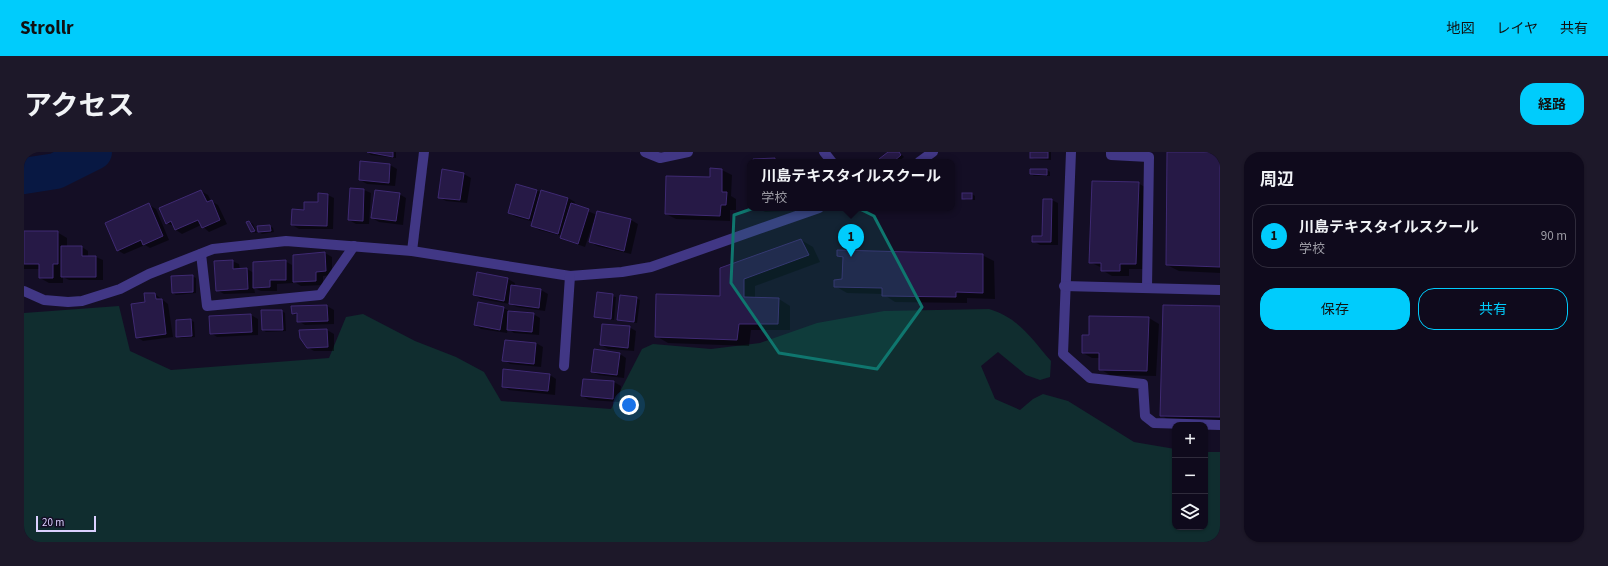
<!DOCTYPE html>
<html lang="ja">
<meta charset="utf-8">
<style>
:root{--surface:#0f0a1c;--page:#1d1829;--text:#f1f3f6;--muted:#9b9aa3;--line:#2f2b3b;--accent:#00ccfc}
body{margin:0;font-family:"Source Sans 3","Noto Sans JP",sans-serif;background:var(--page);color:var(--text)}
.controls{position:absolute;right:12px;bottom:12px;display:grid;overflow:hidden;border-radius:8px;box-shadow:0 1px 3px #0004}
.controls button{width:36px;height:36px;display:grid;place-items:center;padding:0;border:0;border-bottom:1px solid var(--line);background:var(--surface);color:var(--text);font:20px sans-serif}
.scale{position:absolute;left:12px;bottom:10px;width:60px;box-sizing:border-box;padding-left:4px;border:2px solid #dbd1ff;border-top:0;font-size:11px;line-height:14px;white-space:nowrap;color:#dbd1ff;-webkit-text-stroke:3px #140e25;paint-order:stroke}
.you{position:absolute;left:605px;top:253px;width:14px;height:14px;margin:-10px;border:3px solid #fff;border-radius:50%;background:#1a73e8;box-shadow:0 0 0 6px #1a73e833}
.badge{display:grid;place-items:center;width:26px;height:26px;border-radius:50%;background:var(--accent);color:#111;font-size:13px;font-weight:700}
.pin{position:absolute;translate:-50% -33px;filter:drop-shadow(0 1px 2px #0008)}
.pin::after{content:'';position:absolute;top:21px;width:14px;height:12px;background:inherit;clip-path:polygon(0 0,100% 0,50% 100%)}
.popup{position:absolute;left:723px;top:7px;width:208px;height:52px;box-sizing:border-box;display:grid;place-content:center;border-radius:8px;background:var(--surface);filter:drop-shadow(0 1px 3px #0005);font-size:13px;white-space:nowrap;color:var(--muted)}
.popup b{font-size:15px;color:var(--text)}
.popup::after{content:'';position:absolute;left:50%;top:100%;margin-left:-8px;border:8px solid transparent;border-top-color:var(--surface)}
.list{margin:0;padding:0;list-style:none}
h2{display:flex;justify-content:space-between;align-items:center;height:52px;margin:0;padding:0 16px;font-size:17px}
h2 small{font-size:13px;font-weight:400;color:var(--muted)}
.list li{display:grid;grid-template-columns:26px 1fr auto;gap:12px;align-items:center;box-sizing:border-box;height:64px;margin:0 8px 8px;padding:0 8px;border:1px solid var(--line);border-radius:16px}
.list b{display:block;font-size:15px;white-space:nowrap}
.list p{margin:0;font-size:13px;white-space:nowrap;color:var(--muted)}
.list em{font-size:13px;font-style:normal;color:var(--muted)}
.actions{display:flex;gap:8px;padding:12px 16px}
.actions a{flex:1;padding:9px 0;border:1px solid var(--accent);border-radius:16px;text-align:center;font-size:14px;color:var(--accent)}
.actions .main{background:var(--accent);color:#111}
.icon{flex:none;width:22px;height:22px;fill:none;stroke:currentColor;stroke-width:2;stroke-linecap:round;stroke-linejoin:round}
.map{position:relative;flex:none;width:1196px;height:390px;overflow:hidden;border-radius:16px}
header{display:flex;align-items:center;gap:24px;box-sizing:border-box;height:56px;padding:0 20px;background:var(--accent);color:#111}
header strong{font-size:19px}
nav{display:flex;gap:22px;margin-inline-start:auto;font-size:14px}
.intro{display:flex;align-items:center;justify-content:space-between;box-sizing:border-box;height:96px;padding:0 24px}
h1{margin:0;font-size:28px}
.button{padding:10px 18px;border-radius:16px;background:var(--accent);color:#111;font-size:14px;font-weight:700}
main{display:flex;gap:24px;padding:0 24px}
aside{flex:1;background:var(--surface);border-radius:16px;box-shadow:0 1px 3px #0004}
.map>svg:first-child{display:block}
</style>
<header>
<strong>Strollr</strong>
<nav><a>地図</a><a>レイヤ</a><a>共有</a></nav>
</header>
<div class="intro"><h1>アクセス</h1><a class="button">経路</a></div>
<main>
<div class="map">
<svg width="1196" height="390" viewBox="0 0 1196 390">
<rect width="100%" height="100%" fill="#140e25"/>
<path fill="#102d2f" d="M95 154 106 199 147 218 305 206 322 165 339 162 391 189 432 205 460 220 477 249 587 257 618 197 629 192 687 197 736 191 793 171 860 159 965 157C995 166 1007 186 1027 209L1026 225 1016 228 1002 223 974 200 957 214 971 247 996 258 1009 247 1019 242 1044 249 1110 290 1151 297V375H1181V300H1196V390H0V161Z"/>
<g fill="#0007">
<path d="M344 0H372V6L347 3Z"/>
<path d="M866 0H875L880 5 874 10H859Z"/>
<path d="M1007 0H1027V8L1010 7 1007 5Z"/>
<path d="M1144 0H1196V121L1155 119 1143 113Z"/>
<path d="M366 13 373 17 371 34 343 32 336 28Z"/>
<path d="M687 17 698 18 708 23 707 44 712 47V58H706V69L652 67 642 62 687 26Z"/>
<path d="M418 18 440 22 447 26 443 51 422 49 415 45Z"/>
<path d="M1023 18 1026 20V24H1010L1007 22Z"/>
<path d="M1114 31 1124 37 1121 117H1105V124H1088L1078 118V116L1066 110Z"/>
<path d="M327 37 340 38 347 41 345 72H332L325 68Z"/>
<path d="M512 38 518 41 544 46 551 50 550 53 573 63V60L607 68 614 72 607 102 573 94 566 90 570 71H569L561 95 544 89 537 86 538 84 515 78 509 74 510 70 492 65 485 61Z"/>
<path d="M177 39 184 43 187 49 194 53 203 72 185 80 177 73 158 82 152 78 150 74 142 71Z"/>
<path d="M375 42 382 46 379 73 355 70 348 66Z"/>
<path d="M939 42H948L951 44V48H942L939 46Z"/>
<path d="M304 43 310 46 309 77H275L268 73 281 59 295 51Z"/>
<path d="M1028 48 1034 51V93H1016L1009 89 1019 85Z"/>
<path d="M125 53 132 57 145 88 126 96 121 93 100 102 93 98Z"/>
<path d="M734 56H761V59L741 60Z"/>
<path d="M225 70 229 72 233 81 228 80Z"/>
<path d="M246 74 249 76 250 80 238 82 235 80 234 75Z"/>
<path d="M0 80H33L43 86V95H58L64 99V105H72L79 108V128H45L39 125V131H25L16 126V117H0Z"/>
<path d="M777 88 789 95 796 110 731 134V146L755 147 766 154V178H727L725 194 644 191 632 184 697 145V117Z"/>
<path d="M301 101 308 105V123L299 124V133L277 134 269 129V131L253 132V139H237L230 136 231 141 200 142 193 138 208 109 215 112 216 118 223 117 230 121 261 109 268 113V118H270Z"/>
<path d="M958 103 970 109 971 147 943 146V151L871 150 859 142 823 141 811 134 819 128 820 107 814 104Z"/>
<path d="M168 124 172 126V141L152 143 149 141Z"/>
<path d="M484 127 491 131 490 135 517 138 524 142 521 159 493 155 486 152 457 147 450 143Z"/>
<path d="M573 141 592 145 590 168 571 164Z"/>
<path d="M131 142 144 152 149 185 119 189 113 185Z"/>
<path d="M612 146 616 148 613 171 594 168Z"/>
<path d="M303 154 310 158V172L281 173 274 169V164L269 161 268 155Z"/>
<path d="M1196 155V271L1148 270 1137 263Z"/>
<path d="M480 156 487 160 509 162 516 166 515 183 490 181 484 177 483 181 457 177 451 173Z"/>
<path d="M258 159 261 161 262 179 242 180 239 178Z"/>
<path d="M227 163 234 167V183L193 185 187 181Z"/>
<path d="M1066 165 1125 166 1135 172 1132 224 1086 223 1076 217V206H1068L1059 201 1066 184Z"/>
<path d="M167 168 170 170 171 185 157 186 153 184Z"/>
<path d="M605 175 612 179 610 199 584 197 577 193Z"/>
<path d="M303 178 310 182V199H290L283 195Z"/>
<path d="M482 189 512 191 519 195 517 215 486 212 480 208Z"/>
<path d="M596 202 602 206 600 226 575 223 568 220Z"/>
<path d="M526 223 532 227 531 243 485 238 479 234Z"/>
<path d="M590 230 597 234 595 250 565 248 558 244Z"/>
</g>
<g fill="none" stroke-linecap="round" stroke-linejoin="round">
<path stroke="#081843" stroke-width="36" d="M0 24 32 19 70 0"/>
</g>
<g fill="#261946" stroke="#3f2a73">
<path d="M343 0H369V5Z"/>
<path d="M864 0H875L877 3 869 10H858L855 7Z"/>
<rect x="1006" y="0" width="18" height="6"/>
<path d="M1143 0H1196V115L1142 113Z"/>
<path d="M751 6V10H730L729 7Z"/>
<path d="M336 9 366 12 365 31 335 28Z"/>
<path d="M686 16 698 17V40H703L702 53H697L696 64 641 62 642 24 686 25Z"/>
<path d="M418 17 440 21 436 48 414 46Z"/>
<path d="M1006 17H1023V23L1006 22Z"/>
<path d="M1068 29 1115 30 1112 112H1096V119H1077V111H1065Z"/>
<path d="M492 32 513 38 505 67 484 61Z"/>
<path d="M326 36 340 37 339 69 324 68Z"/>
<path d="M177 38 183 50 188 48 196 68 178 76 174 68 151 78 147 69 142 72 135 56Z"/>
<path d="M351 38 376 41 372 69 347 66Z"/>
<path d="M517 38 544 46 534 82 507 74Z"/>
<path d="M294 41 304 42 303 74 267 73 268 57 280 58V50H294Z"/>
<rect x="938" y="41" width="10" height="6"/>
<path d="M1019 47H1028L1027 90H1008V84H1018Z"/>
<path d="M125 51 139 84 119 93 117 88 93 99 81 71Z"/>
<path d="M547 51 565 57 554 92 536 86Z"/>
<path d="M573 59 607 67 600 99 565 90Z"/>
<path d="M225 69 231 79 227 80 222 70Z"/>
<path d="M246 73 247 79 234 80 233 74Z"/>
<path d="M0 79H34V112H29V126H15V112H0Z"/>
<path d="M777 87 785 103 720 127V145L755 146 754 172H715L713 188 631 185 632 142 696 144V116Z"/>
<path d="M37 94H58V104H72V125H37Z"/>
<path d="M813 98 959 102V141L932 140V145L858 144V136L810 135V128L818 127 819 105 813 104Z"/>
<path d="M301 100 302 119 292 120V129L269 130V103Z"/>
<path d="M209 108V117L223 116 224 137 192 139 190 109Z"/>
<path d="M262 108V128H246V135L229 136V110Z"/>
<path d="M453 120 484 126 480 149 449 143Z"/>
<path d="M169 123V140L148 141 147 124Z"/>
<path d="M487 133 517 137 515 156 485 152Z"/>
<path d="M573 140 589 142 587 167 570 165Z"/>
<path d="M120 141H131L132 147H138L142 182 112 186 107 152 121 150Z"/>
<path d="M596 143 613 145 610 170 593 168Z"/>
<path d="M454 150 480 155 476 178 450 173Z"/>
<path d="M303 153 304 169 273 170V161L268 162 267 154Z"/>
<path d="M1139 153 1196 154V265L1136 264Z"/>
<path d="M237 158H258L259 178H238Z"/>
<path d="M484 159 510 161 508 180 483 178Z"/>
<path d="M227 162 228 180 186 182 185 164Z"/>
<path d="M1065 164 1125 165 1123 219 1075 218V201H1058V183H1065Z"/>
<path d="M167 167 168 184 152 185V168Z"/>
<path d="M578 172 606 174 604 196 576 193Z"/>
<path d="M303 177 304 195 283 196 276 186 275 178Z"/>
<path d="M481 188 512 191 510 212 478 209Z"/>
<path d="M570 197 596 201 593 223 567 220Z"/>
<path d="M479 217 526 222 524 239 478 235Z"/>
<path d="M559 227 590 229 589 247 557 244Z"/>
</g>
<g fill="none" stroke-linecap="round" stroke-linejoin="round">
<g stroke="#413785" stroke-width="10">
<path d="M621 0 636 6 664 0"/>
<path d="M800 0 808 10"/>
<path d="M1047 0 1039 202 1066 226 1119 232 1121 264 1130 271 1196 273"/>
<path d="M1087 0V3L1125 5 1123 136"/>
<path d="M895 10 909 0"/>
<path d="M388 99 400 0"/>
<path d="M177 102 183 154 296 143 330 94"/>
<path d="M1040 134 1196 138"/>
<path d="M0 139 20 148 44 150 58 149 96 137 125 122 189 97 262 89 388 99 546 124 598 120 627 115 795 56"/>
<path d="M540 214 546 124"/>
</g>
</g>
<path fill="#0f766e" fill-opacity="0.2" stroke="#0f766e" stroke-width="3" stroke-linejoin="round" d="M791 35 850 64 898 155 853 217 755 201 707 131 710 63Z"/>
</svg>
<div class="controls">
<button>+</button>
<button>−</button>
<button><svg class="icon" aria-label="layers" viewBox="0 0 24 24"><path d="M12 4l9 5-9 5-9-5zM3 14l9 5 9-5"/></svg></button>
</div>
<div class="scale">20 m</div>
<div class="you"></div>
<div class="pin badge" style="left:827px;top:105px">1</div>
<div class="popup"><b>川島テキスタイルスクール</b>学校</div>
</div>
<aside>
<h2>周辺<small></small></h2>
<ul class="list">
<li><span class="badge">1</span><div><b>川島テキスタイルスクール</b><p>学校</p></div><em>90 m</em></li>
</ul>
<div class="actions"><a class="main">保存</a><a>共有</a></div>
</aside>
</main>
